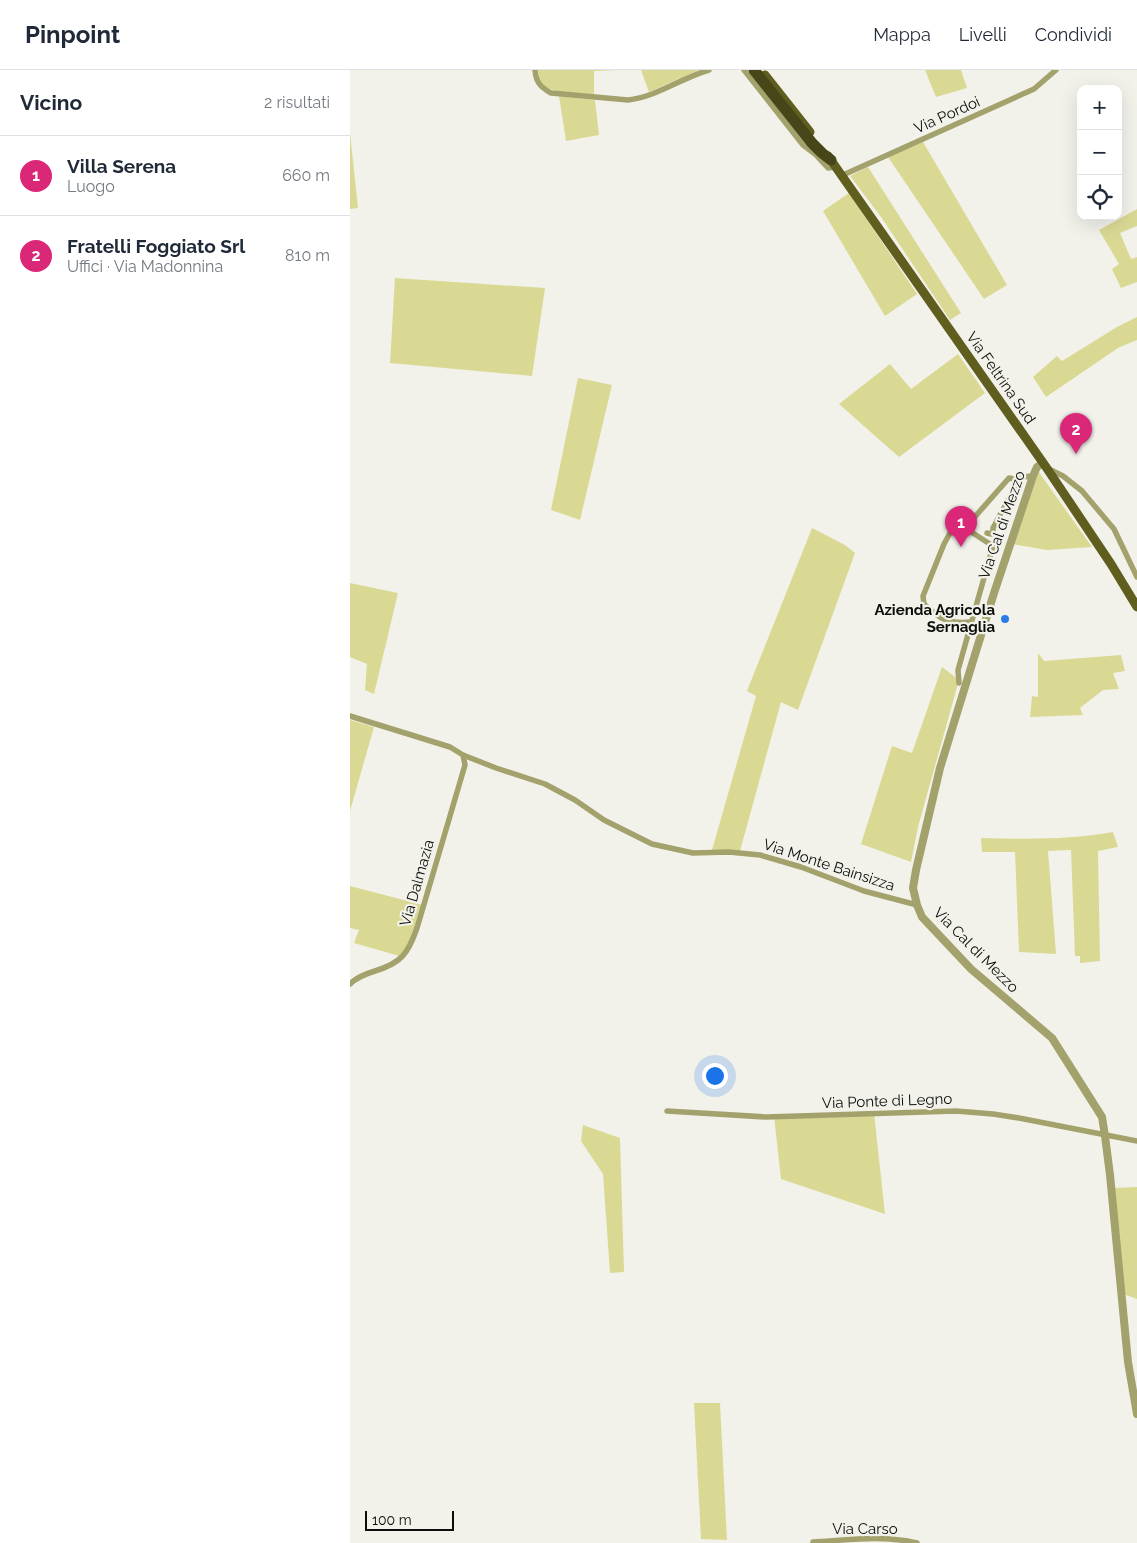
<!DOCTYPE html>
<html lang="it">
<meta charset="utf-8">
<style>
:root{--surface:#fff;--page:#f2f2f3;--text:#1f2937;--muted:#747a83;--line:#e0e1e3;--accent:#db2777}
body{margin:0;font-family:Raleway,sans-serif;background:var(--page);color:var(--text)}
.controls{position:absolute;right:15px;top:15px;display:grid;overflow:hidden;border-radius:10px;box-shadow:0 5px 20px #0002}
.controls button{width:45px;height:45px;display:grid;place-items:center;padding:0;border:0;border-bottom:1px solid var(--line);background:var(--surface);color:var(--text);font:25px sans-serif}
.scale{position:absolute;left:15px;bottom:12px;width:89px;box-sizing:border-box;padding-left:5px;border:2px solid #0c0c0a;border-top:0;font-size:14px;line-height:18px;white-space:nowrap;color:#0c0c0a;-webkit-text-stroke:4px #f2f2eb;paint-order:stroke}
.you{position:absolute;left:364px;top:1005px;width:18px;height:18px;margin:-12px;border:4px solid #fff;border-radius:50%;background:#1a73e8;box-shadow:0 0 0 8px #1a73e833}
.badge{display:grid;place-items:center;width:32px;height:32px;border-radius:50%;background:var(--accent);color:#fff;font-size:16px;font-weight:700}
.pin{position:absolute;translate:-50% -41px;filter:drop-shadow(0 1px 2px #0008)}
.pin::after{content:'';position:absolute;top:26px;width:18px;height:15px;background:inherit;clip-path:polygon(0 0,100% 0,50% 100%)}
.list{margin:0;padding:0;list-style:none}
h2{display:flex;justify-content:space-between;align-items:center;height:65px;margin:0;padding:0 20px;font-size:21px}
h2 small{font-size:16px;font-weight:400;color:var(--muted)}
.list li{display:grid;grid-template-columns:32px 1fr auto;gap:15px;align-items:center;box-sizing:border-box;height:80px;padding:0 20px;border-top:1px solid var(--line)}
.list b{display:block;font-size:19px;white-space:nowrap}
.list p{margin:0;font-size:16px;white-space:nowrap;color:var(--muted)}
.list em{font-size:16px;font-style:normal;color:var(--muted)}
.icon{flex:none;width:28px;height:28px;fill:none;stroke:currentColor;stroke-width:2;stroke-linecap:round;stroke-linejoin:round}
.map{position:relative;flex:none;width:787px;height:1473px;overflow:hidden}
header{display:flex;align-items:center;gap:30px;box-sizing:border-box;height:70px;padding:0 25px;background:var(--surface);border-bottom:1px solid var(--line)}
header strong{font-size:24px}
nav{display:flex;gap:28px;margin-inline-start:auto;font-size:18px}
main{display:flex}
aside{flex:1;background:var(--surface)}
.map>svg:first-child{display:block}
</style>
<header>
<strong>Pinpoint</strong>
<nav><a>Mappa</a><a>Livelli</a><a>Condividi</a></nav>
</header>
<main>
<aside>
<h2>Vicino<small>2 risultati</small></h2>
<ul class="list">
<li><span class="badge">1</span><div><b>Villa Serena</b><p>Luogo</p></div><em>660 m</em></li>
<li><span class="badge">2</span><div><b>Fratelli Foggiato Srl</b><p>Uffici · Via Madonnina</p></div><em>810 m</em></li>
</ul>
</aside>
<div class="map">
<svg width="787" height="1473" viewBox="0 0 787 1473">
<rect width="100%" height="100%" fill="#f2f2eb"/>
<g fill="#dad994">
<path d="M188 0H268L244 1V25C232 23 202 24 193 15 189 11 189 5 188 0Z"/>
<path d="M291 0H349L299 22Z"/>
<path d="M575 0H611L617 18 586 27Z"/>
<path d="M209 26 245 30 249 65 216 71Z"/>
<path d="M0 63 8 138 0 139Z"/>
<path d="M573 72 657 215 634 229 538 87Z"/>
<path d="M518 97 611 243 600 250 531 147 500 106Z"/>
<path d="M499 123 567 224 535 246 473 141Z"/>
<path d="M787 139V156L770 163 781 189 787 187V212L771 218 762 199 769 194 749 160Z"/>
<path d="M45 208 195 218 182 306 40 293Z"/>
<path d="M787 247V270L768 278 696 327 683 307 707 286 712 291 767 257Z"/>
<path d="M608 284 635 323 549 387 489 334 540 294 561 319Z"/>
<path d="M228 308 262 315 230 450 201 440Z"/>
<path d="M686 398 742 477 697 480 662 474Z"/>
<path d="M462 458 495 475 505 483 448 640 431 632 390 781 362 780 406 626 397 621Z"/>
<path d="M0 513 48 523 24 624 15 620 17 594 0 587Z"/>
<path d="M688 583 694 591 771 585 775 601 763 603 769 619 753 620 730 638 733 645 680 647 682 626 688 627Z"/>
<path d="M592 597 609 610 568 757 561 792 511 774 542 676 562 683Z"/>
<path d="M0 650 24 657 0 741Z"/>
<path d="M763 762 768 777 748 781 750 891 730 893V886H725L721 780 698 781 706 884 669 882 665 782H632L631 768C675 769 720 770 763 762Z"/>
<path d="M0 816 73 835 65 865 53 887 4 873 9 860 0 858Z"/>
<path d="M524 1043 535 1144 431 1109 424 1046Z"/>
<path d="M233 1055 270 1068 274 1202 260 1203 253 1104 231 1071Z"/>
<path d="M787 1117V1229L773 1224 764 1118Z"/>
<path d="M344 1333H370L377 1470 351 1469Z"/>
</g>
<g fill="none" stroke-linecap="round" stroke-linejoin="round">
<g stroke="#a3a26c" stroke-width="5.5">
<path d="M185 0C186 12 190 17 201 23L278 30C306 27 331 8 359 0"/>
<path d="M394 0 453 75 465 84 478 98 487 97"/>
<path d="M493 105 684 19 706 0"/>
<path d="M699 399 713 406 732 421 764 459 787 507"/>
<path d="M615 458 606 452 594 474 573 526 574 534C590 550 599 554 621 552"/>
<path d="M637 463 641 464 643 463V458L669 410"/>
<path d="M609 613 608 600 643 476 615 458 659 408 669 410 672 407 683 406"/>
<path d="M0 646 100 677 113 685 115 695 67 858C58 884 51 893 25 901 15 904 7 907 0 914"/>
<path d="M113 685 146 698 195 714 225 730 254 750 302 774 343 783 379 782 410 785 451 797 514 821 567 835"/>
<path d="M317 1041 416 1047 606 1041 643 1044 669 1048 787 1071"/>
<path d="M463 1472C498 1470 533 1465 567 1473"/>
</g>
<path stroke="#a3a26c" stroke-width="8" d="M693 393 687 397 683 406 644 523 590 698 566 800 563 818 567 835 572 847 621 899 702 968 752 1047 755 1066 760 1105 778 1292 787 1344"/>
<g stroke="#605e1f" stroke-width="9">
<path d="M415 5 460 62"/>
<path d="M478 86 696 397 761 494 787 537"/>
</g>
<path stroke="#474618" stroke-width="11" d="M404 0 462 73 472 83 481 90"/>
</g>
<circle fill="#2d7be7" stroke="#f2f2eb" stroke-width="2" cx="655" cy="549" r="5"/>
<g text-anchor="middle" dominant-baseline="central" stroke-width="4.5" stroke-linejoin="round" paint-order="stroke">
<g font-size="15" fill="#0c0c0a" stroke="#f2f2eb">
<text transform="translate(597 45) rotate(-24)">Via Pordoi</text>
<text transform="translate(651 308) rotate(55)">Via Feltrina Sud</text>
<text transform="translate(652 455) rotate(-71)">Via Cal di Mezzo</text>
<text transform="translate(479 795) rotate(18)">Via Monte Bainsizza</text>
<text transform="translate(67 813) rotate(-74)">Via Dalmazia</text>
<text transform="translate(626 880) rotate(45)">Via Cal di Mezzo</text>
<text transform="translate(537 1031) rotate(-2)">Via Ponte di Legno</text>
<text x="515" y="1459">Via Carso</text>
</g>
<g font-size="15" font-weight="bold" fill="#0c0c0a" stroke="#f2f2eb" text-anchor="end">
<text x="645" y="540">Azienda Agricola<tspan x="645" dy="17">Sernaglia</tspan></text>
</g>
</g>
</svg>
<div class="controls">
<button>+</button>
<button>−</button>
<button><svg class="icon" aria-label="locate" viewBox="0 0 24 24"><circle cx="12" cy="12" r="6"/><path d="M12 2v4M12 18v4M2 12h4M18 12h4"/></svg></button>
</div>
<div class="scale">100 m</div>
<div class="you"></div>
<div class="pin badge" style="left:611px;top:477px">1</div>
<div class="pin badge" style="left:726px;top:384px">2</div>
</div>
</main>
